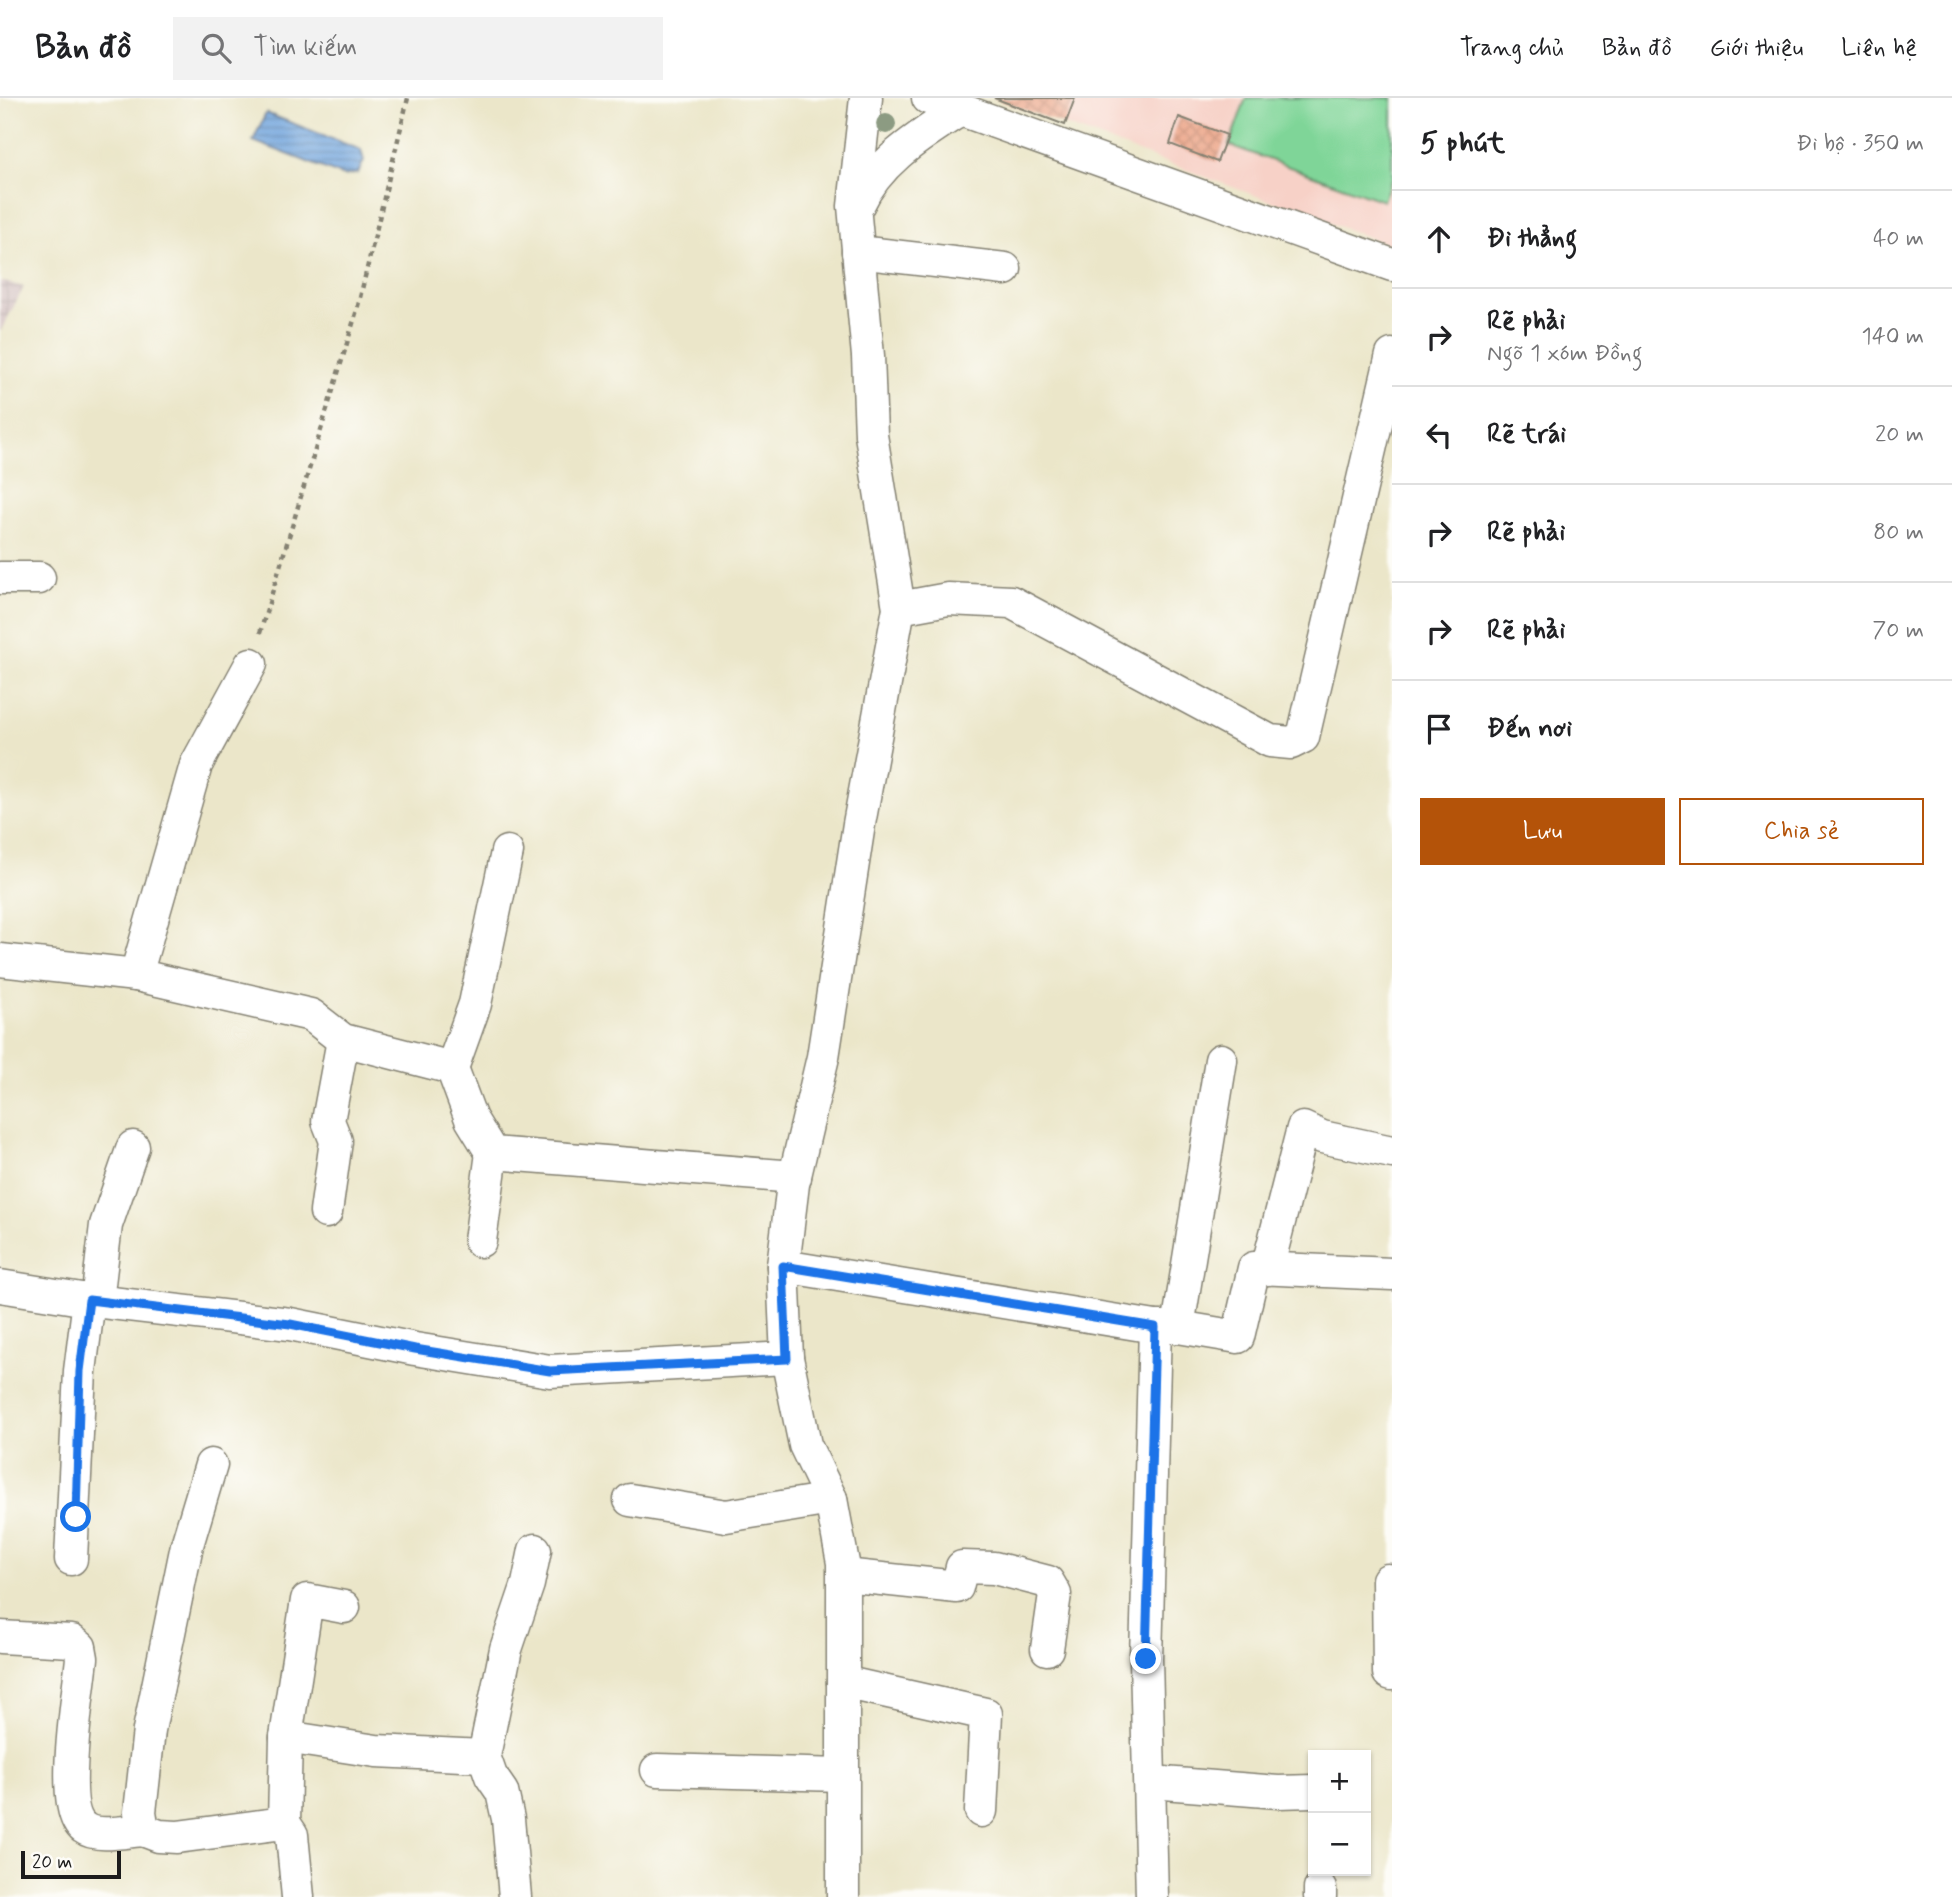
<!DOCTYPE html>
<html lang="vi">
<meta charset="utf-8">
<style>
:root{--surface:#fff;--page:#f2f2f2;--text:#202124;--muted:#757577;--line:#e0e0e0;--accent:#b45309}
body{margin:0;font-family:Mynerve,sans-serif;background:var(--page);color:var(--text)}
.controls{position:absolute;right:21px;bottom:21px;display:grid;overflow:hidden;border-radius:0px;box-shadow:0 2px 5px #0004}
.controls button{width:63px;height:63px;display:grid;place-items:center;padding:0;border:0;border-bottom:2px solid var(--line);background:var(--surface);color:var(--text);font:35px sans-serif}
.scale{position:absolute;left:21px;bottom:18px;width:100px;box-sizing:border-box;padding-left:7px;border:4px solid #1c1c1c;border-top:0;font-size:19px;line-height:24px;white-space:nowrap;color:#1c1c1c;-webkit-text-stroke:5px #fdfcf7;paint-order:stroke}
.stop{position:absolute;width:21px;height:21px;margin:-16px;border:5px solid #1a73e8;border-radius:50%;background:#fff}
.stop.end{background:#1a73e8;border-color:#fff;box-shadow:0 2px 7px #0008}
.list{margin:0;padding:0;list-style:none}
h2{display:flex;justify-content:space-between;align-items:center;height:91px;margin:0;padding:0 28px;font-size:30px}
h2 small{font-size:23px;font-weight:400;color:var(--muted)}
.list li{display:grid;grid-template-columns:46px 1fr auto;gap:21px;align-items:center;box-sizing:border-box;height:98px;padding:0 28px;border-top:2px solid var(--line)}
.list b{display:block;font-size:26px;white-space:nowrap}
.list p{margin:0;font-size:23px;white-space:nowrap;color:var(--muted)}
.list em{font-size:23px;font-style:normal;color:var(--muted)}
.actions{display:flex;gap:14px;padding:21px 28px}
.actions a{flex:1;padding:16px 0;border:2px solid var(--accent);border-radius:0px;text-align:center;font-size:24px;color:var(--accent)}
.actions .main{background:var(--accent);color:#fff}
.icon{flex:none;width:38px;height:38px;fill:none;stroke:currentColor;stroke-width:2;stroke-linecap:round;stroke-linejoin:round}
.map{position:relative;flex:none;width:1392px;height:1799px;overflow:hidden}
header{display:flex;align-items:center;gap:42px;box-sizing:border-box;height:98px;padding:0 35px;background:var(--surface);border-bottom:2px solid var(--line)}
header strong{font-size:33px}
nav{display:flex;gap:38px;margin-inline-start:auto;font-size:24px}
.search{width:490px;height:63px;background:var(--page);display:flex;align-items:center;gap:18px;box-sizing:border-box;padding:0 24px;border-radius:0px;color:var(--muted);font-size:26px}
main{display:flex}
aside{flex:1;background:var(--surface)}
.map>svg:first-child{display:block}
</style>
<header>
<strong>Bản đồ</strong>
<div class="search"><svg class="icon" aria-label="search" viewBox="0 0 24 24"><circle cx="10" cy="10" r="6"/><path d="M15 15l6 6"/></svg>Tìm kiếm</div>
<nav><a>Trang chủ</a><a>Bản đồ</a><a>Giới thiệu</a><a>Liên hệ</a></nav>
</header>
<main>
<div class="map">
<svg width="1392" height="1799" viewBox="0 0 1392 1799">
<defs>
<pattern id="industrial-grid" width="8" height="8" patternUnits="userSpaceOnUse" patternTransform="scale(1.75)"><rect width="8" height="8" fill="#d2bfc0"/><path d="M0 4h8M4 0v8" fill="none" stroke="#b4a4a4"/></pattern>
<pattern id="water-rules" width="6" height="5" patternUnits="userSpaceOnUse" patternTransform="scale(1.75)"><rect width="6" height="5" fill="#71a4dd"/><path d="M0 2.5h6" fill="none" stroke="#5c85b2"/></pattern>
<pattern id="building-cross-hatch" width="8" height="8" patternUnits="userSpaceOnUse" patternTransform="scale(1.75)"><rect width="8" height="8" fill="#eda98d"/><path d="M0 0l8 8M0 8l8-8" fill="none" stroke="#cb9179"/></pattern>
</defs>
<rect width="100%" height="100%" fill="#fdfcf7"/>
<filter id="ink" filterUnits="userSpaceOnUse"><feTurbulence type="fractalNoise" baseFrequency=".0143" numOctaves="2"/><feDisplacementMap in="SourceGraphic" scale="14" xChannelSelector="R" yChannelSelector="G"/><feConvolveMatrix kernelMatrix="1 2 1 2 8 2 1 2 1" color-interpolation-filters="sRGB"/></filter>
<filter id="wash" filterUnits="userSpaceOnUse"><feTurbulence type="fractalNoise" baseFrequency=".00686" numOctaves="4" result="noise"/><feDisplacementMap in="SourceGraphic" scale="28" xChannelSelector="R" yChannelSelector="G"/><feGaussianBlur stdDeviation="1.57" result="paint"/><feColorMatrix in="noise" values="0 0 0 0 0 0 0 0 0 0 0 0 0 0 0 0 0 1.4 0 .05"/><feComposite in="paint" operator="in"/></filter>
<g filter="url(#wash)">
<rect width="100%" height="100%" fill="#ebe6c9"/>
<path fill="#f7d1c7" d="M993 0H1392V148L1065 27Z"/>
<path fill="url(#industrial-grid)" d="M0 183 24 189 0 234Z"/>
<path fill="#7fd598" stroke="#4e785a" stroke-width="2" d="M1246 0H1392V79L1383 103 1229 47Z"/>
<path fill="url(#water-rules)" stroke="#46607c" stroke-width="2" d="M266 15 361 52 364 63 358 75 344 78 253 43Z"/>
<g id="blocks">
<g fill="url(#building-cross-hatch)">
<path d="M994 0H1075L1065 27Z"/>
<path d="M1179 19 1227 37 1217 64 1170 46Z"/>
</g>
</g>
</g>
<g filter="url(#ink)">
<use href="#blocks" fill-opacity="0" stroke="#848172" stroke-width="2"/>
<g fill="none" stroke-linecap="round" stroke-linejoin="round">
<g stroke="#848172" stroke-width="35">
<g id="street">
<path d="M928 0 1392 167"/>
<path d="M858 107C879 62 920 38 960 12"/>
<path d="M858 154 1005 171"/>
<path d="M0 480H39"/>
<path d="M899 510 948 501 1011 504 1270 643 1291 645 1303 639 1392 257"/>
<path d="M251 566 196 667 136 877 311 917 343 942 452 970 471 1021 492 1055 795 1079"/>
<path d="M0 862 136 877"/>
<path d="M452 970 475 906 507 754"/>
<path d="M326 1114 336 1043 328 1023 343 942"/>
<path d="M480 1143 492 1055"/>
<path d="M783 1168 1155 1229"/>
<path d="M1267 1171 1303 1030 1322 1039 1392 1054"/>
<path d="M0 1188 94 1203 290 1226 415 1251 550 1273 787 1260"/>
<path d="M97 1203 106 1127 133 1049"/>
<path d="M1178 1229 1238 1239 1254 1170 1392 1176"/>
<path d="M211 1367 187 1447 149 1632 140 1714 143 1732 159 1738 177 1739 284 1725 292 1737 298 1799"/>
<path d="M630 1402 726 1418 831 1401"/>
<path d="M71 1461 80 1273 89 1202"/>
<path d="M844 1477 957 1489 962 1469 994 1470 1048 1484 1055 1496 1047 1551"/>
<path d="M1388 1482 1389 1575 1392 1576"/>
<path d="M0 1539 72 1543 80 1549 82 1560C79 1593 58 1711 84 1730 97 1740 127 1733 143 1732"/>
<path d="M843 1584 986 1616 981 1713"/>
<path d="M286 1639 376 1653 484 1658"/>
<path d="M657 1672 842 1677"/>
<path d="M1151 1684 1278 1694 1313 1693"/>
<path d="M284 1725 286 1639 307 1502 344 1509"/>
<path d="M515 1799 508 1721 502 1694 491 1678 484 1658 506 1551 528 1486 535 1452"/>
<path d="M843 1799V1465L831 1401 805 1347 787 1260 783 1168 793 1086 823 959 859 726 899 510 871 337 868 258 854 108 866 0"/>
<path d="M1152 1799 1146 1561 1155 1229H1178L1221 962"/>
<path d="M1320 1799V1791"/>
</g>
</g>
<path stroke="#848172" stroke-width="4.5" stroke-dasharray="5 5" stroke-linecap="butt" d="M260 535 357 212 408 0"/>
<use href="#street" stroke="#fff" stroke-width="32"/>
</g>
<circle fill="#8c9b82" cx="886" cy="26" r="10"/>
</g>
<g fill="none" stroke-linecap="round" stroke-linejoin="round" filter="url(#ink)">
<path stroke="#1a73e8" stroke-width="9" d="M76 1419 80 1273 89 1202 290 1226 415 1251 550 1273 787 1261 783 1168 1155 1229 1146 1561"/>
</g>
</svg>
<div class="controls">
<button>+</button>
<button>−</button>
</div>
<div class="scale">20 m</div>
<div class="stop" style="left:76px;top:1419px"></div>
<div class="stop end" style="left:1146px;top:1561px"></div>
</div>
<aside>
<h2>5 phút<small>Đi bộ · 350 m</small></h2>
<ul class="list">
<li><svg class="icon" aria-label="ahead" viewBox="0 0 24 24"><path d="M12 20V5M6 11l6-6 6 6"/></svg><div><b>Đi thẳng</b></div><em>40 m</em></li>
<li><svg class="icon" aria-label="right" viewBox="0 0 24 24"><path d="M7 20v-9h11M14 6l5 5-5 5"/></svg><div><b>Rẽ phải</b><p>Ngõ 1 xóm Đồng</p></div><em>140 m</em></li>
<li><svg class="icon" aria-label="left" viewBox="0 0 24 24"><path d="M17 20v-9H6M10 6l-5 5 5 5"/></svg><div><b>Rẽ trái</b></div><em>20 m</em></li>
<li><svg class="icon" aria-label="right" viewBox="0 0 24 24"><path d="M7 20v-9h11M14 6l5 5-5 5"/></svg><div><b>Rẽ phải</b></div><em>80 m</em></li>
<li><svg class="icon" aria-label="right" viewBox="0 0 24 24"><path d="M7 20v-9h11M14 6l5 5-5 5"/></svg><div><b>Rẽ phải</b></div><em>70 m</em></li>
<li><svg class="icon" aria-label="arrive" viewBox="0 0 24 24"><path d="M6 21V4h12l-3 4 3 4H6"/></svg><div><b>Đến nơi</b></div></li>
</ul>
<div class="actions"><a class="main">Lưu</a><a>Chia sẻ</a></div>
</aside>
</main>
